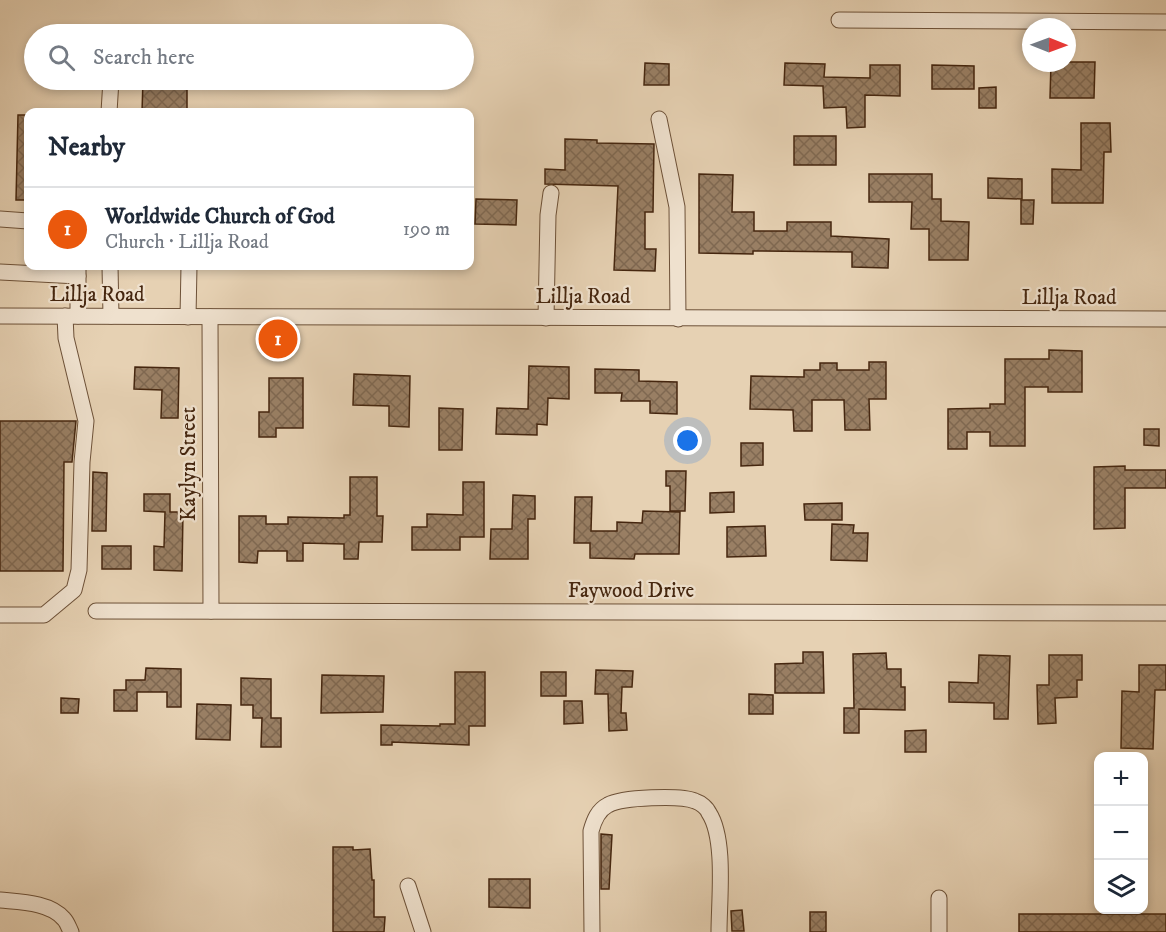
<!DOCTYPE html>
<meta charset="utf-8">
<style>
:root{--surface:#fff;--page:#f2f2f3;--text:#1f2937;--muted:#747a83;--line:#e0e1e3;--accent:#ea580c}
body{margin:0;font-family:"IM FELL DW Pica",serif;background:var(--page);color:var(--text)}
.controls{position:absolute;right:18px;bottom:18px;display:grid;overflow:hidden;border-radius:12px;box-shadow:0 3px 9px #0003}
.controls button{width:54px;height:54px;display:grid;place-items:center;padding:0;border:0;border-bottom:2px solid var(--line);background:var(--surface);color:var(--text);font:30px sans-serif}
.compass{position:absolute;left:1022px;top:18px;width:54px;height:54px;border-radius:50%;background:var(--surface);box-shadow:0 3px 9px #0003;rotate:91deg}
.you{position:absolute;left:688px;top:441px;width:21px;height:21px;margin:-15px;border:4px solid #fff;border-radius:50%;background:#1a73e8;box-shadow:0 0 0 9px #1a73e833}
.badge{display:grid;place-items:center;width:39px;height:39px;border-radius:50%;background:var(--accent);color:#fff;font-size:20px;font-weight:700}
.pin{position:absolute;translate:-50% -50%;border:3px solid #fff;box-shadow:0 2px 6px #0006}
.list{margin:0;padding:0;list-style:none}
h2{display:flex;justify-content:space-between;align-items:center;height:78px;margin:0;padding:0 24px;font-size:26px}
h2 small{font-size:20px;font-weight:400;color:var(--muted)}
.list li{display:grid;grid-template-columns:39px 1fr auto;gap:18px;align-items:center;box-sizing:border-box;height:84px;padding:0 24px;border-top:2px solid var(--line)}
.list b{display:block;font-size:22px;white-space:nowrap}
.list p{margin:0;font-size:20px;white-space:nowrap;color:var(--muted)}
.list em{font-size:20px;font-style:normal;color:var(--muted)}
.icon{flex:none;width:33px;height:33px;fill:none;stroke:currentColor;stroke-width:2;stroke-linecap:round;stroke-linejoin:round}
.map{position:relative;flex:none;width:1166px;height:932px;overflow:hidden}
.search{position:absolute;background:var(--surface);box-shadow:0 3px 9px #0003;left:24px;top:24px;width:450px;height:66px;display:flex;align-items:center;gap:15px;box-sizing:border-box;padding:0 21px;border-radius:33px;color:var(--muted);font-size:22px}
.panel{position:absolute;background:var(--surface);box-shadow:0 3px 9px #0003;left:24px;top:108px;width:450px;height:162px;border-radius:12px}
.map>svg:first-child{display:block}
</style>
<div class="map">
<svg width="1166" height="932" viewBox="0 0 1166 932">
<defs>
<pattern id="building-cross-hatch" width="8" height="8" patternUnits="userSpaceOnUse" patternTransform="scale(1.5)"><rect width="8" height="8" fill="#997f64"/><path d="M0 0l8 8M0 8l8-8" fill="none" stroke="#7f6851"/></pattern>
</defs>
<rect width="100%" height="100%" fill="#e6d1b3"/>
<filter id="stains"><feTurbulence type="fractalNoise" baseFrequency=".00333" numOctaves="4"/><feColorMatrix values="0 0 0 0 .2 0 0 0 0 .09 0 0 0 0 .02 0 0 0 .5 -.17"/></filter>
<radialGradient id="worn" r=".72"><stop offset=".6" stop-color="#630" stop-opacity="0"/><stop offset="1" stop-color="#630" stop-opacity=".3"/></radialGradient>
<g fill="url(#building-cross-hatch)" stroke="#45260f" stroke-width="1.5">
<path d="M1067 62H1095L1094 98H1050L1051 63Z"/>
<path d="M645 63 669 64V85H644Z"/>
<path d="M785 63 825 64 824 77 870 78V65H900V96L865 95V127L847 128 846 107 824 108 823 86 784 85Z"/>
<path d="M932 65 974 66V89H932Z"/>
<path d="M143 80H187V112H142Z"/>
<path d="M996 87V108H979V88Z"/>
<path d="M18 115H28V200H16Z"/>
<path d="M1081 123H1110L1111 152H1104L1103 203H1052V169L1081 170Z"/>
<rect x="794" y="136" width="42" height="29"/>
<path d="M565 139 597 140V143L654 144 653 212H645V249H656L655 271 614 270 618 186 545 184V169L565 170Z"/>
<path d="M699 174 733 175 732 212H754V231H787V222H831V236L889 239 888 268 852 267V252L753 251V254L699 253Z"/>
<path d="M869 174H932V199H941V221L969 222 968 260H929V229H911L912 202H869Z"/>
<path d="M988 178 1022 179V199L988 198Z"/>
<path d="M476 199 517 200 516 225 475 224Z"/>
<path d="M1021 200H1034L1033 224H1021Z"/>
<path d="M1049 350 1082 351V392H1048V387H1025V446H990V432H967V449H948V409L990 408V404H1005V359H1049Z"/>
<path d="M869 362H886V399H869L870 430H845L844 400H812V431H794L793 410 750 409 751 376 804 377V370H820V363H837V370H869Z"/>
<path d="M529 366 569 367V399L548 398 547 425 537 424V435L496 434 497 408 528 409Z"/>
<path d="M135 367 179 368 178 418H161L162 390 134 389Z"/>
<path d="M595 369 639 370V381L677 382V414L650 413V401H621L622 393H595Z"/>
<path d="M354 374 410 376 409 427 389 426V406L353 405Z"/>
<path d="M269 378H303V428H276V437H259V412H269Z"/>
<path d="M439 408 463 409 462 450H439Z"/>
<path d="M0 421H76L72 462H64L63 571H0Z"/>
<path d="M1144 429H1159V446L1144 445Z"/>
<path d="M741 443H763V465L741 466Z"/>
<path d="M1125 466V470H1166V488H1125V528L1094 529V467Z"/>
<path d="M666 471H686L685 511H670V486H666Z"/>
<path d="M93 472 107 473 106 531H92Z"/>
<path d="M350 477H377V516H383L382 542H359L358 559H344V544L303 543V561H287V551H258L257 563 239 562V516H266V524H288V517L344 518V515H350Z"/>
<path d="M463 482H484V537H460V550H412V527H427V514L463 515Z"/>
<path d="M734 492V512L710 513V493Z"/>
<path d="M144 494H170V512H183L182 571 154 570V546L164 547 165 512 144 511Z"/>
<path d="M513 495 535 496V519H528V559H490L491 529H512Z"/>
<path d="M575 497H592L591 531H617V522L642 523 643 511 680 512 679 554H635L634 559 590 558V543H574Z"/>
<path d="M842 503V520H805L804 504Z"/>
<path d="M832 524 854 525 853 533H868L867 561 831 560Z"/>
<path d="M765 526 766 556 727 557V527Z"/>
<rect x="102" y="546" width="29" height="23"/>
<path d="M803 652H823L824 693H775V664L803 663Z"/>
<path d="M886 653 887 669H901V687H905V710L859 709V733H844V708H854L853 654Z"/>
<path d="M979 655 1010 656 1008 719H994V703L949 702V682L978 683Z"/>
<path d="M1049 655H1082V680H1077V697L1055 698 1056 723 1038 724 1037 685H1049Z"/>
<path d="M1139 665H1166V690H1155L1153 749 1121 748 1122 691 1139 692Z"/>
<path d="M146 668 181 669V707H167V692H137V711H114V690H126V680H145Z"/>
<path d="M596 670 633 671 632 687H622L621 713H626L627 730 609 731 608 694H595Z"/>
<path d="M455 672H485V726H469V745L392 742V745H381V725L440 726V724H455Z"/>
<rect x="541" y="672" width="25" height="24"/>
<path d="M322 675 384 676 383 712 321 713Z"/>
<path d="M241 678 271 679V718H281V747H261L262 718H253V705H241Z"/>
<path d="M749 694 773 695V714H749Z"/>
<path d="M61 698 79 699 78 713H61Z"/>
<path d="M564 701H582L583 723 564 724Z"/>
<path d="M197 704 231 705 230 740 196 739Z"/>
<path d="M926 730V752H905V731Z"/>
<path d="M601 834 612 835 609 889H601Z"/>
<path d="M333 847H353V850L370 849 372 880H374V917H385L384 932H333Z"/>
<path d="M489 879H530V908L489 907Z"/>
<path d="M742 910 744 931H732L731 911Z"/>
<rect x="810" y="912" width="16" height="20"/>
<rect x="1019" y="914" width="147" height="18"/>
</g>
<g fill="none" stroke-linecap="round" stroke-linejoin="round">
<g stroke="#6d5138" stroke-width="17">
<g id="minor">
<path d="M839 20 1166 22"/>
<path d="M109 112 111 80"/>
<path d="M659 119 677 207 678 319"/>
<path d="M0 219 28 221"/>
<path d="M78 266V316"/>
<path d="M110 266 111 316"/>
<path d="M0 272 78 276"/>
<path d="M0 316 1166 319"/>
<path d="M188 317 189 266"/>
<path d="M210 317 211 611"/>
<path d="M546 318 548 215 551 193"/>
<path d="M96 611 1166 613"/>
<path d="M0 615H44L74 590 79 570 82 462 86 421 66 338 65 316"/>
<path d="M408 886 423 932"/>
<path d="M0 900C19 902 50 902 64 919 67 922 69 928 71 932"/>
<path d="M592 932 591 831C594 820 598 810 608 805 622 797 681 795 695 801 701 803 707 808 709 813 726 839 719 900 719 932"/>
<path d="M939 932V898"/>
</g>
</g>
<use href="#minor" stroke="#efe1ce" stroke-width="15"/>
</g>
<g text-anchor="middle" dominant-baseline="central" stroke-width="4.5" stroke-linejoin="round" paint-order="stroke">
<g font-size="21" fill="#45260f" stroke="#efe1ce">
<text x="97" y="295">Lillja Road</text>
<text x="583" y="297">Lillja Road</text>
<text x="1069" y="298">Lillja Road</text>
<text transform="translate(189 464) rotate(-90)">Kaylyn Street</text>
<text x="631" y="591">Faywood Drive</text>
</g>
</g>
<rect width="100%" height="100%" filter="url(#stains)"/>
<rect width="100%" height="100%" fill="url(#worn)"/>
</svg>
<div class="controls">
<button>+</button>
<button>−</button>
<button><svg class="icon" aria-label="layers" viewBox="0 0 24 24"><path d="M12 4l9 5-9 5-9-5zM3 14l9 5 9-5"/></svg></button>
</div>
<svg class="compass" viewBox="-18 -18 36 36"><path d="M0-13l5 13h-10z" fill="#e53935"/><path d="M0 13l5-13h-10z" fill="#747a83"/></svg>
<div class="you"></div>
<div class="pin badge" style="left:278px;top:339px">1</div>
<div class="search"><svg class="icon" aria-label="search" viewBox="0 0 24 24"><circle cx="10" cy="10" r="6"/><path d="M15 15l6 6"/></svg>Search here</div>
<section class="panel">
<h2>Nearby<small></small></h2>
<ul class="list">
<li><span class="badge">1</span><div><b>Worldwide Church of God</b><p>Church · Lillja Road</p></div><em>190 m</em></li>
</ul>
</section>
</div>
